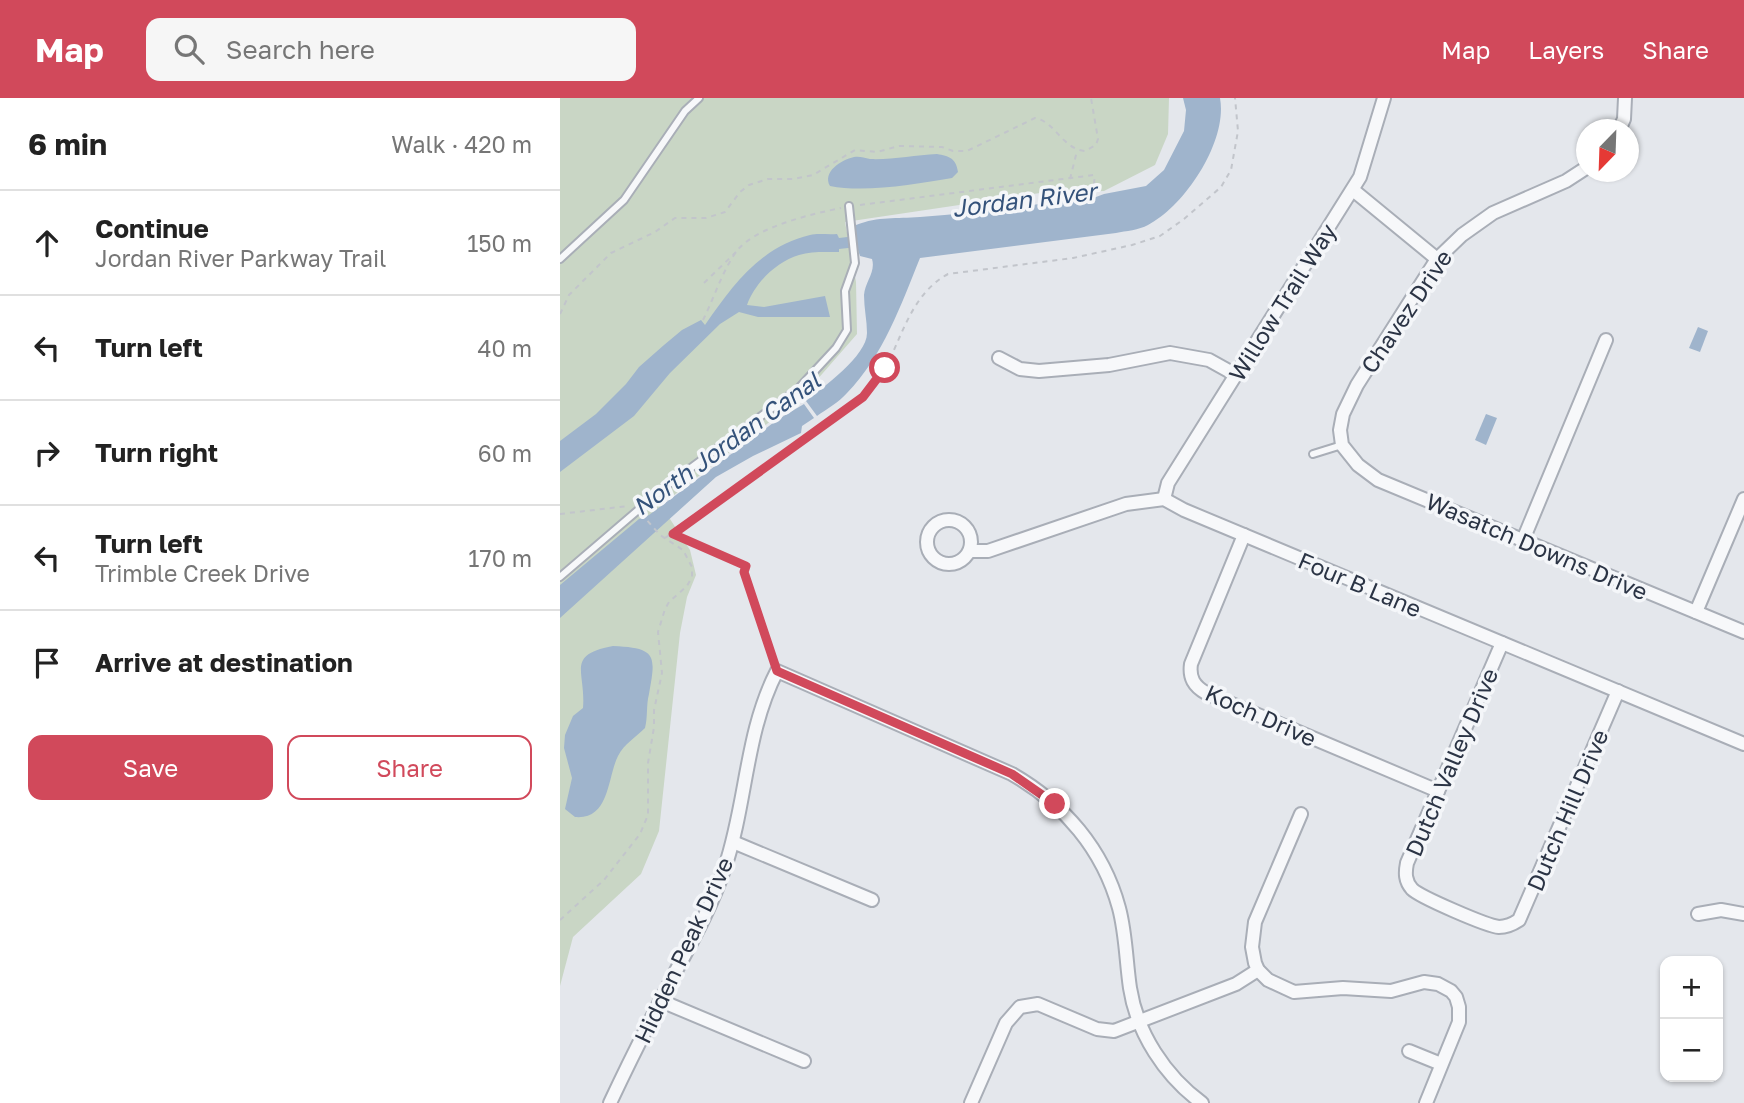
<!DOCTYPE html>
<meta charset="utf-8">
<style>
:root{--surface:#fff;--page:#f6f6f6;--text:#222;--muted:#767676;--line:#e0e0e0;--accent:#d1495b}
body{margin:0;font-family:"Golos Text",sans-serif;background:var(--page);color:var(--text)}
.controls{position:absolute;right:21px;bottom:21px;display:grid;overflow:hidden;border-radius:14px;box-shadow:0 2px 5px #0004}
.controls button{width:63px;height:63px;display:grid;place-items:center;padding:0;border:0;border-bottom:2px solid var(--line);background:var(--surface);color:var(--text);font:35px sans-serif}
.compass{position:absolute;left:1016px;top:21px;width:63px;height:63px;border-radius:50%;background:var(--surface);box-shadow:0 2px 5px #0004;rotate:203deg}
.stop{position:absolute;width:21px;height:21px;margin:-16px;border:5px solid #d1495b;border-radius:50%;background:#fff}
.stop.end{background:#d1495b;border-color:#fff;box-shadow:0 2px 7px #0008}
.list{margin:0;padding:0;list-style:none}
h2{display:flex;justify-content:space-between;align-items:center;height:91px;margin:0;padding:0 28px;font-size:30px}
h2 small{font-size:23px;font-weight:400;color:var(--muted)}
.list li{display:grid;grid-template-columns:46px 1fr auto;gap:21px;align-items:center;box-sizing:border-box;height:105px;padding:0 28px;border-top:2px solid var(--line)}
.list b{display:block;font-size:26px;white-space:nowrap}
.list p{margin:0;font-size:23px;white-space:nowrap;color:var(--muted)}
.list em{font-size:23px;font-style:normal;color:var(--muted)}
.actions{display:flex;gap:14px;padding:21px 28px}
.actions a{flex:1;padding:16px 0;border:2px solid var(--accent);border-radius:14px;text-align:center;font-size:24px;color:var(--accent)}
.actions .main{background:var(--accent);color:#fff}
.icon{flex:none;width:38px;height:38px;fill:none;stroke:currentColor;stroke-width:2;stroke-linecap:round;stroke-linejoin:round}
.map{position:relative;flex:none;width:1184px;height:1005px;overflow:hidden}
header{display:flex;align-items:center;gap:42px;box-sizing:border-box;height:98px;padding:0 35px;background:var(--accent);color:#fff}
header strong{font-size:33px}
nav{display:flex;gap:38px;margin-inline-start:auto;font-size:24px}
.search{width:490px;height:63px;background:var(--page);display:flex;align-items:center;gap:18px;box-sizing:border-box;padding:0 24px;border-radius:14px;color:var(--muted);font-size:26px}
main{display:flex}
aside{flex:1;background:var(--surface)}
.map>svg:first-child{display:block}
</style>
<header>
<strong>Map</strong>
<div class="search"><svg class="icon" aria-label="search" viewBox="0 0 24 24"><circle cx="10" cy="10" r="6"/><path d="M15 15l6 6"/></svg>Search here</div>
<nav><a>Map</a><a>Layers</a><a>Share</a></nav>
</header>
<main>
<aside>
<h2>6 min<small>Walk · 420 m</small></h2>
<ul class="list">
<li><svg class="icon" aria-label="ahead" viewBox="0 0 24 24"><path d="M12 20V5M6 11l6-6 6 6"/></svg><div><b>Continue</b><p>Jordan River Parkway Trail</p></div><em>150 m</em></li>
<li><svg class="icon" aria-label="left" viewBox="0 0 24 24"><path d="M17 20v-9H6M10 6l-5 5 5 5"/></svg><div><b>Turn left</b></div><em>40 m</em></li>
<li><svg class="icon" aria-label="right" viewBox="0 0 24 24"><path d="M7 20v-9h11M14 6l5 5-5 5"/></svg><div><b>Turn right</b></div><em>60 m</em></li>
<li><svg class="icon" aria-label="left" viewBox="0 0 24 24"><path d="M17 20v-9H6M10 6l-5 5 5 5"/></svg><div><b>Turn left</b><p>Trimble Creek Drive</p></div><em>170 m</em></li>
<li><svg class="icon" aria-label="arrive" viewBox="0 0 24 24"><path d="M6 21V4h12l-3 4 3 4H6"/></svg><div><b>Arrive at destination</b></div></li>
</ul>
<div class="actions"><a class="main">Save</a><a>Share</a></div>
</aside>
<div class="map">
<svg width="1184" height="1005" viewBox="0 0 1184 1005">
<rect width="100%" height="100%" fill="#e4e7ec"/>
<path fill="#c9d6c5" d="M0 0H609L608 36 595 67 544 93 480 95 285 124 296 184 297 236 242 299 101 407 130 452 136 477 127 499 120 535 99 733 81 776 13 839 0 888Z"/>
<g fill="#9fb4cc">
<path d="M623 0H660C668 43 625 108 588 127 579 132 566 133 556 135L360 160C341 207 323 258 287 295 279 304 267 311 257 318L246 303C263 289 307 258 307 235 307 223 304 210 304 197 305 184 316 174 312 161L300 158 297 149 279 151V154C267 154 251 153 239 157 216 164 195 185 187 207L204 209 265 198 270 219H198L179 214 160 226 110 275 74 318 0 374V343L36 316 66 286 79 269 104 247 122 232 141 222 145 227C173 187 200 149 250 137 258 135 268 137 277 136L279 140 296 138V127C319 118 336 121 360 119 413 115 465 109 517 100L520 105 544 96 586 88 604 72 624 33 626 12Z"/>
<path d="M377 56C389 58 396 60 398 74L392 80C356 86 305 95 270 88 262 74 281 62 294 59 300 58 304 60 310 61 331 62 355 57 377 56Z"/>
<path d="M1138 229 1148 233 1140 254 1129 250Z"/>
<path d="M244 306 254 320 242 328 241 335 193 358 156 379 0 520V487L79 421 89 417 217 322Z"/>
<path d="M926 316 937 320 926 347 915 342Z"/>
<path d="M53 548C97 550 96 557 89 596 86 607 88 619 85 630 76 639 64 646 58 658 47 680 50 722 15 719L5 711 12 680 4 650 5 637 13 618 23 610C26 573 5 557 53 548Z"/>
</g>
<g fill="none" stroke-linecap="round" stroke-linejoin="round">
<g stroke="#a9aeb7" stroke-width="10">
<g id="service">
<path d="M0 161 64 102 125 13 139 0"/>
<path d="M753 356 782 347"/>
<path d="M0 479 105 389 238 291 276 250 287 232 285 193 295 165 289 108"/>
</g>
</g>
<g stroke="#a9aeb7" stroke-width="16">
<g id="minor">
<path d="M1059 32 1064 21 1065 0"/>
<path d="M1026 70 1006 83 933 115 902 137 877 161 797 287 783 316 780 332 782 347 798 367 818 382 1184 534"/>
<path d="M793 92 877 161"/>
<path d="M439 260 460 271 479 273 549 267 610 255 649 262 676 277"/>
<path d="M604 401 608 385 800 79 824 0"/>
<circle cx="389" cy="444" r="22"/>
<path d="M684 437 631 566C629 580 634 588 646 595L878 693"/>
<path d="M963 442 1046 242"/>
<path d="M410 453H428L566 406 604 401 624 412 1184 646"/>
<path d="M1136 514 1184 401"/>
<path d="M942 545 847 765C845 775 845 783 852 791 860 799 927 828 939 829 947 829 953 826 959 822L1058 593"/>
<path d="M741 716 695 824 692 849 695 865 698 872 708 882 734 894 783 890 831 893 864 884 878 886 891 893 896 899 899 909V924L866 1005"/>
<path d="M173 744 312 802"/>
<path d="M1138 816 1161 812 1184 816"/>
<path d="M101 903 244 963"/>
<path d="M849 953 881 966"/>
<path d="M50 1005C71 960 94 915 117 871 135 838 153 805 165 769 187 704 185 635 217 573L452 676C504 706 543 751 559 810 566 836 566 863 570 890 577 935 605 978 642 1005"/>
<path d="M411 1005 446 925 460 909 478 906 537 931 554 933 676 886 698 872"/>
</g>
</g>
<g stroke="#c2c5cb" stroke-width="2" stroke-dasharray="5 5" stroke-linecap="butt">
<path d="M510 81 517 53"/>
<path d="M300 107 534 77C536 91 529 96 518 103"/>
<path d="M144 185 176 154"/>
<path d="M0 216 9 197 51 155 95 134 115 120H146L165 114 180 94 189 87 208 81H234L253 77 295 52 317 54 339 48 382 49 393 53H407L475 20C496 24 502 51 525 53L536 47 538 41 531 0"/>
<path d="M143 222C154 200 162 174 176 154 194 129 252 116 281 110"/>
<path d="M0 416 68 408"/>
<path d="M114 437 186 468 184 474 212 561"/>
<path d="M105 440 303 299C311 289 321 279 327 267 343 235 353 195 388 176L513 160 572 147 600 138 624 121 661 89 671 72 678 33 675 0"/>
<path d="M0 822 44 782 80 736 88 717V665L94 629V612L102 575 98 534 105 511 109 504 127 488 132 479V469L123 452 100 437 84 419"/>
</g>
<use href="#service" stroke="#f7f8fa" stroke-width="6"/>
<use href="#minor" stroke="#f7f8fa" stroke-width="12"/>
</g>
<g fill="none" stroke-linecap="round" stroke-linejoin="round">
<path stroke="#d1495b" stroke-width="9" d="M325 270 303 299 113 436 186 468 184 474 217 573 452 676 495 706"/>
</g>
<g text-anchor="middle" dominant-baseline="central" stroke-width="7" stroke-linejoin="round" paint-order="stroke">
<g font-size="23" fill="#2b3445" stroke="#f4f6f9">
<text transform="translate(722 204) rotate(-58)">Willow Trail Way</text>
<text transform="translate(846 213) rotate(-56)">Chavez Drive</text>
<text transform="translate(977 448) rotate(23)">Wasatch Downs Drive</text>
<text transform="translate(800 486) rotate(23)">Four B Lane</text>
<text transform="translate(701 617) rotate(24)">Koch Drive</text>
<text transform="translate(891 664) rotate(-67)">Dutch Valley Drive</text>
<text transform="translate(1007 712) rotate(-67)">Dutch Hill Drive</text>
<text transform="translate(123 852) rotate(-65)">Hidden Peak Drive</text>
</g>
<g font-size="24" font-style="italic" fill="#34527a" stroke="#f4f6f9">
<text transform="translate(464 101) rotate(-7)">Jordan River</text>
<text transform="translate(166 345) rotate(-36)">North Jordan Canal</text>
</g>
</g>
</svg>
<div class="controls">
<button>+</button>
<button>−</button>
</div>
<svg class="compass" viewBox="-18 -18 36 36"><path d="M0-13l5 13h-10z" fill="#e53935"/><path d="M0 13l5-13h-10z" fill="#767676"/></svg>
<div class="stop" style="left:325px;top:270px"></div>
<div class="stop end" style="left:495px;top:706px"></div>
</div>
</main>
